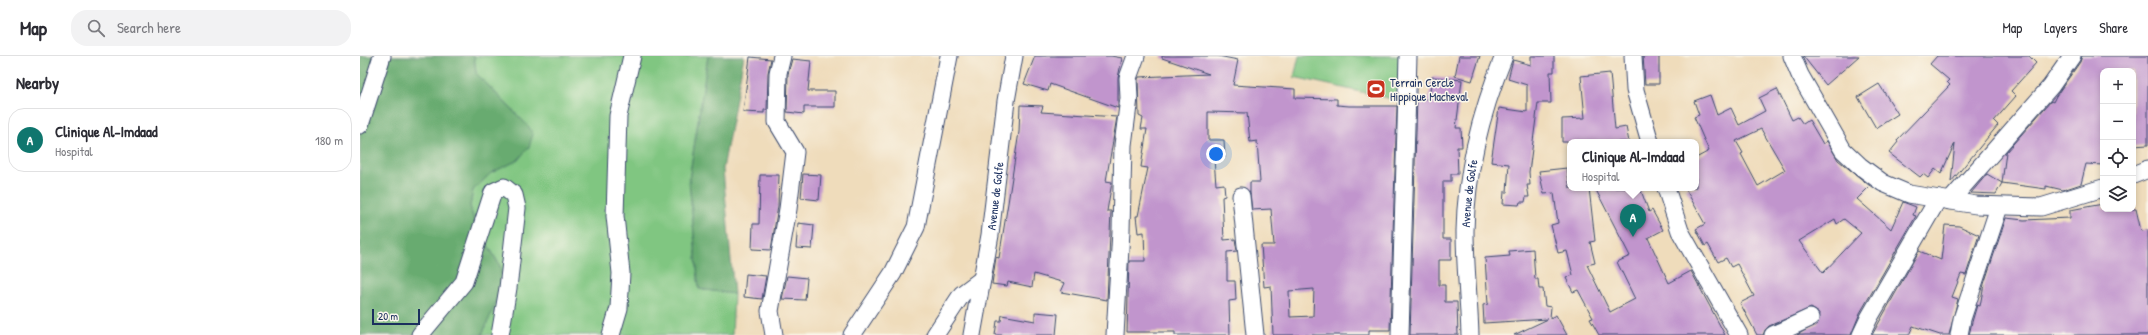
<!DOCTYPE html>
<meta charset="utf-8">
<style>
:root{--surface:#fff;--page:#f2f2f3;--text:#2b2b33;--muted:#7c7c81;--line:#e1e1e2;--accent:#0f766e}
body{margin:0;font-family:"Patrick Hand",sans-serif;background:var(--page);color:var(--text)}
.controls{position:absolute;right:12px;top:12px;display:grid;overflow:hidden;border-radius:8px;box-shadow:0 2px 6px #0003}
.controls button{width:36px;height:36px;display:grid;place-items:center;padding:0;border:0;border-bottom:1px solid var(--line);background:var(--surface);color:var(--text);font:20px sans-serif}
.scale{position:absolute;left:12px;bottom:10px;width:48px;box-sizing:border-box;padding-left:4px;border:2px solid #1b2f5e;border-top:0;font-size:11px;line-height:14px;white-space:nowrap;color:#1b2f5e;-webkit-text-stroke:3px #fbf7ec;paint-order:stroke}
.you{position:absolute;left:856px;top:98px;width:14px;height:14px;margin:-10px;border:3px solid #fff;border-radius:50%;background:#1a73e8;box-shadow:0 0 0 6px #1a73e833}
.badge{display:grid;place-items:center;width:26px;height:26px;border-radius:50%;background:var(--accent);color:#fff;font-size:13px;font-weight:700}
.pin{position:absolute;translate:-50% -33px;filter:drop-shadow(0 1px 2px #0008)}
.pin::after{content:'';position:absolute;top:21px;width:14px;height:12px;background:inherit;clip-path:polygon(0 0,100% 0,50% 100%)}
.popup{position:absolute;left:1207px;top:83px;width:132px;height:52px;box-sizing:border-box;display:grid;place-content:center;border-radius:8px;background:var(--surface);filter:drop-shadow(0 1px 3px #0005);font-size:13px;white-space:nowrap;color:var(--muted)}
.popup b{font-size:15px;color:var(--text)}
.popup::after{content:'';position:absolute;left:50%;top:100%;margin-left:-8px;border:8px solid transparent;border-top-color:var(--surface)}
.list{margin:0;padding:0;list-style:none}
h2{display:flex;justify-content:space-between;align-items:center;height:52px;margin:0;padding:0 16px;font-size:17px}
h2 small{font-size:13px;font-weight:400;color:var(--muted)}
.list li{display:grid;grid-template-columns:26px 1fr auto;gap:12px;align-items:center;box-sizing:border-box;height:64px;margin:0 8px 8px;padding:0 8px;border:1px solid var(--line);border-radius:16px}
.list b{display:block;font-size:15px;white-space:nowrap}
.list p{margin:0;font-size:13px;white-space:nowrap;color:var(--muted)}
.list em{font-size:13px;font-style:normal;color:var(--muted)}
.icon{flex:none;width:22px;height:22px;fill:none;stroke:currentColor;stroke-width:2;stroke-linecap:round;stroke-linejoin:round}
.map{position:relative;flex:none;width:1788px;height:279px;overflow:hidden}
header{display:flex;align-items:center;gap:24px;box-sizing:border-box;height:56px;padding:0 20px;background:var(--surface);border-bottom:1px solid var(--line)}
header strong{font-size:19px}
nav{display:flex;gap:22px;margin-inline-start:auto;font-size:14px}
.search{width:280px;height:36px;background:var(--page);display:flex;align-items:center;gap:10px;box-sizing:border-box;padding:0 14px;border-radius:16px;color:var(--muted);font-size:15px}
main{display:flex}
aside{flex:1;background:var(--surface)}
.map>svg:first-child{display:block}
</style>
<header>
<strong>Map</strong>
<div class="search"><svg class="icon" aria-label="search" viewBox="0 0 24 24"><circle cx="10" cy="10" r="6"/><path d="M15 15l6 6"/></svg>Search here</div>
<nav><a>Map</a><a>Layers</a><a>Share</a></nav>
</header>
<main>
<aside>
<h2>Nearby<small></small></h2>
<ul class="list">
<li><span class="badge">A</span><div><b>Clinique Al-Imdaad</b><p>Hospital</p></div><em>180 m</em></li>
</ul>
</aside>
<div class="map">
<svg width="1788" height="279" viewBox="0 0 1788 279">
<rect width="100%" height="100%" fill="#fbf7ec"/>
<filter id="ink" filterUnits="userSpaceOnUse"><feTurbulence type="fractalNoise" baseFrequency=".025" numOctaves="2"/><feDisplacementMap in="SourceGraphic" scale="8" xChannelSelector="R" yChannelSelector="G"/><feConvolveMatrix kernelMatrix="1 2 1 2 8 2 1 2 1" color-interpolation-filters="sRGB"/></filter>
<filter id="wash" filterUnits="userSpaceOnUse"><feTurbulence type="fractalNoise" baseFrequency=".012" numOctaves="4" result="noise"/><feDisplacementMap in="SourceGraphic" scale="16" xChannelSelector="R" yChannelSelector="G"/><feGaussianBlur stdDeviation="0.9" result="paint"/><feColorMatrix in="noise" values="0 0 0 0 0 0 0 0 0 0 0 0 0 0 0 0 0 1.4 0 .05"/><feComposite in="paint" operator="in"/></filter>
<g filter="url(#wash)">
<rect width="100%" height="100%" fill="#efdcbb"/>
<g fill="#80c681" stroke="#4e7a70">
<path d="M114 0H348L329 124 339 233 374 238 372 279H122L135 247 140 210 114 165 110 150 113 134 131 117 158 104 169 71 116 17Z"/>
<path d="M939 0H1052L1041 45 934 21Z"/>
</g>
<g fill="#68ab6f" stroke="#426d66">
<path d="M0 0H114L116 17 169 71 173 78 169 91 158 104 131 117 113 134 110 150 114 165 140 210C144 233 131 258 122 279H0Z"/>
<path d="M348 0H384L363 113 374 238 339 233 329 124Z"/>
</g>
<g id="blocks">
<g fill="#c195cd" fill-rule="evenodd">
<path d="M675 0H751L762 2 758 22V52L690 28 688 35 664 28Z"/>
<path d="M802 0H858L878 4 873 29 935 33V42L977 43V49L989 50H1037L1030 274H1009V279H913L911 230 904 231 901 189H914L911 153 892 154 890 137V126H900L897 85 890 86 887 57 848 56V84H864L865 102 854 103 856 129 864 128 865 140 862 141 864 184 875 183 877 195 867 196V225H875L876 244 869 245 870 279H815V276H767L769 205H785L784 176 778 177 776 160H778L788 112 781 111 787 73H781L783 62 779 60 778 23 779 21 849 18 802 2ZM954 233 953 260 930 261 929 235Z"/>
<path d="M1099 0H1120L1112 25 1095 20Z"/>
<path d="M1171 0H1194V16H1190L1191 47H1178L1169 116 1170 129H1167L1169 141H1166L1165 146H1160L1159 149 1143 148 1144 136H1147L1149 108 1131 106 1139 52 1167 56V29L1148 23 1153 4 1171 9Z"/>
<path d="M1283 0H1299V28H1285Z"/>
<path d="M1443 0H1499L1466 29Z"/>
<path d="M1577 0H1669L1676 7 1651 35 1656 40 1634 65 1638 69 1591 126 1595 87 1581 118 1575 113 1568 122 1563 118 1560 121 1529 97 1538 86 1537 84 1590 29 1587 26 1589 24 1570 8Z"/>
<path d="M1722 0H1788V89L1773 90V15H1743V109L1726 108 1721 128 1703 134 1686 130V133L1642 127 1646 96 1691 45 1693 46 1696 40 1720 6Z"/>
<path d="M390 1 411 3 408 17 407 54H404V57L383 56Z"/>
<path d="M432 3 451 5 448 35H475V51H444V58L427 56 428 18Z"/>
<path d="M1250 17 1255 73 1266 71 1269 86H1202V63L1225 62 1221 20Z"/>
<path d="M1072 21 1102 24 1096 72H1101L1102 91H1097L1098 118H1091V125H1083V183H1091V204H1079V229H1085V246H1097L1098 279H1050L1057 42 1069 43Z"/>
<path d="M1519 28 1538 58 1516 72 1498 41Z"/>
<path d="M1417 33 1432 64 1438 61 1443 68 1449 64 1463 88 1467 85 1478 104 1510 130 1497 143 1531 173 1543 146 1556 151 1553 159 1556 160 1500 257 1491 279H1437L1458 267 1459 257 1451 252 1409 270 1405 274 1403 279H1397L1380 247 1394 240 1377 208 1371 211 1366 202 1358 206 1348 188 1345 190 1336 173 1345 168 1325 132H1336V102L1349 95 1334 61 1339 59 1334 45 1350 39 1357 59 1371 52 1379 69 1405 55 1399 42ZM1401 73 1425 114 1398 130 1381 98 1383 97 1376 85ZM1475 163 1477 168 1484 163 1501 177 1463 217 1439 185Z"/>
<path d="M660 49 683 50 681 56 757 61 746 125 752 126 747 155H751L747 244 701 236 705 227 674 218 672 231 648 226 647 230 632 228 636 201 639 202 648 147 659 76Z"/>
<path d="M1207 112 1210 132H1229L1235 185 1230 186 1235 207 1227 209 1250 256 1275 243 1257 206 1270 200 1235 132H1280L1289 156 1292 154 1303 174 1288 182 1309 227 1331 215 1365 279H1239L1230 263 1233 262 1218 234 1213 236 1206 222 1213 219 1207 195 1198 197 1191 169 1198 167 1194 137 1184 138 1179 115Z"/>
<path d="M443 118 461 119 459 144 441 142Z"/>
<path d="M1627 118 1642 127 1636 138 1611 137Z"/>
<path d="M400 119H419L418 150 411 194 392 193 393 168H399Z"/>
<path d="M1743 148V153H1776L1781 175 1788 174V279H1609L1612 266 1617 249 1620 250 1624 228 1646 162 1664 164 1710 162V154Z"/>
<path d="M438 167 454 169 452 193 436 192Z"/>
<path d="M1585 169 1599 170 1619 179 1606 219 1601 218 1592 241 1598 243 1589 279H1580L1553 270 1549 279H1512L1559 195 1581 204Z"/>
<path d="M1173 193 1175 223H1178L1179 233H1183L1185 250 1191 251 1190 262 1196 259 1207 279H1154L1188 263 1124 267 1123 249 1128 248 1125 202 1150 200 1149 195Z"/>
<path d="M386 218 406 220 402 243 384 241Z"/>
<path d="M427 220 447 222 445 244 422 243Z"/>
<path d="M675 256 698 258 696 279H635L637 265H641L642 259 675 265Z"/>
</g>
</g>
</g>
<g filter="url(#ink)">
<use href="#blocks" fill-opacity="0" stroke="#3b496c" stroke-width="1"/>
<g fill="none" stroke-linecap="round" stroke-linejoin="round">
<g stroke="#3b496c" stroke-width="19">
<g id="street">
<path d="M1273 0 1275 34 1290 86"/>
<path d="M1432 0 1440 19 1483 94 1500 110 1523 127 1549 138 1616 149 1681 151 1743 132"/>
<path d="M0 69 22 0"/>
<path d="M1773 119 1788 113"/>
<path d="M1306 132 1320 175 1379 279"/>
<path d="M881 140 895 279"/>
<path d="M1590 145 1691 30 1712 0"/>
<path d="M60 279 104 226 133 136 144 131 154 139 157 152 148 232 140 279"/>
<path d="M251 279 259 252 261 217 255 160 258 60 272 0"/>
<path d="M414 279 410 255 428 153 435 96 417 66 418 17 422 0"/>
<path d="M492 279 533 217 556 171 589 0"/>
<path d="M575 279 602 238 622 223"/>
<path id="s1" d="M612 279 630 179 646 45 654 0"/>
<path d="M755 279 761 175 763 89 769 42 768 22 776 0"/>
<path d="M1040 279 1048 0"/>
<path id="s2" d="M1110 279C1109 245 1105 210 1105 175 1106 116 1122 54 1144 0"/>
<path d="M1413 279 1450 262"/>
<path d="M1501 279 1509 262 1578 143"/>
<path d="M1599 279 1602 263 1639 151"/>
</g>
</g>
<use href="#street" stroke="#fff" stroke-width="17"/>
</g>
</g>
<defs>
<g id="stadium-square" transform="scale(1)"><rect x="-9" y="-9" width="18" height="18" rx="4" fill="#c8321e" stroke="#fbf7ec"/><path d="M0-5a6.5 5 0 1 0 0 10a6.5 5 0 1 0 0-10ZM-3.5-1.8h7v3.6h-7Z" fill="#fff"/></g>
</defs>
<g fill-rule="evenodd">
<use href="#stadium-square" x="1016" y="33"/>
</g>
<g text-anchor="middle" dominant-baseline="central" stroke-width="3" stroke-linejoin="round" paint-order="stroke">
<g font-size="12" fill="#1b2f5e" stroke="#fbf7ec" text-anchor="start">
<text x="1030" y="26">Terrain Cercle<tspan x="1030" dy="14">Hippique Macheval</tspan></text>
</g>
<g font-size="12" fill="#1b2f5e" stroke="#fbf7ec">
<text stroke="none"><textPath href="#s2" startOffset="142">Avenue de Golfe</textPath></text>
<text stroke="none"><textPath href="#s1" startOffset="141">Avenue de Golfe</textPath></text>
</g>
</g>
</svg>
<div class="controls">
<button>+</button>
<button>−</button>
<button><svg class="icon" aria-label="locate" viewBox="0 0 24 24"><circle cx="12" cy="12" r="6"/><path d="M12 2v4M12 18v4M2 12h4M18 12h4"/></svg></button>
<button><svg class="icon" aria-label="layers" viewBox="0 0 24 24"><path d="M12 4l9 5-9 5-9-5zM3 14l9 5 9-5"/></svg></button>
</div>
<div class="scale">20 m</div>
<div class="you"></div>
<div class="pin badge" style="left:1273px;top:181px">A</div>
<div class="popup"><b>Clinique Al-Imdaad</b>Hospital</div>
</div>
</main>
